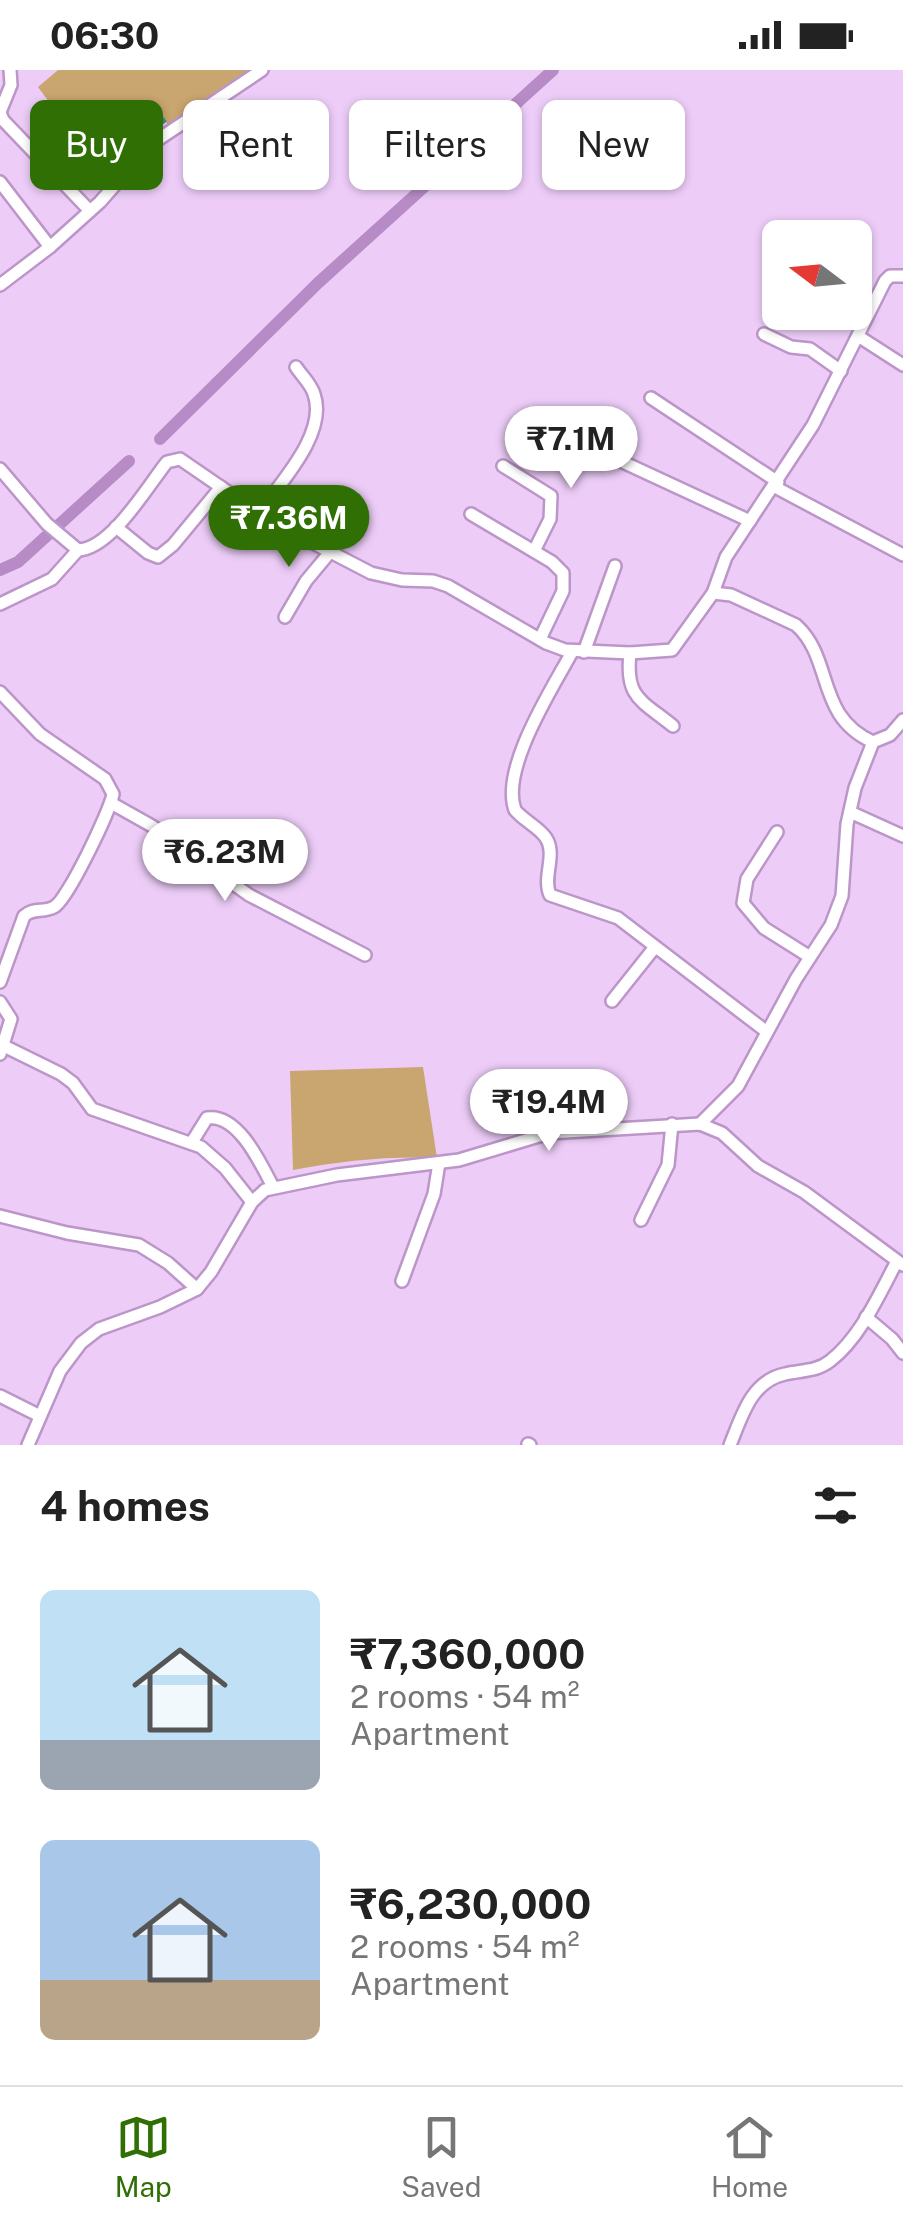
<!DOCTYPE html>
<html lang="en">
<head>
<meta charset="utf-8">
<style>
	body { margin:0; font-family:"Public Sans",sans-serif; background:#f2f2f2; color:#222; height:100vh; display:flex; flex-direction:column; font-size:38px; white-space:nowrap }
	* { box-sizing:border-box; margin:0 }
	p { font-size:32px; color:#767676 }
	.icon { flex:none; width:55px; height:55px; fill:none; stroke:currentColor; stroke-width:2; stroke-linecap:round; stroke-linejoin:round }
	.map { position:relative; height:1375px; overflow:hidden }
	.side { display:flex; flex-direction:column; background:#fff; flex:1 }
	.side>* { flex:none }
	.hud { position:absolute; left:30px; top:30px; width:845px; height:90px; display:flex; gap:20px }
	.needle { width:65px; rotate:286deg }
	.controls { position:absolute; left:762px; top:150px; display:grid; gap:20px }
	.controls a { display:grid; place-items:center; width:110px; height:110px; border-radius:15px; background:#fff; box-shadow:0 2px 8px #0004; font-size:50px }
	.price { position:absolute; translate:-50% -85px; padding:0 22px; border-radius:35px; background:#fff; color:#222; font-size:32px; line-height:65px; filter:drop-shadow(0 2px 5px #0008) }
	.price::after { content:''; position:absolute; left:50%; top:60px; width:30px; height:22px; margin-left:-15px; background:inherit; clip-path:polygon(0 0,100% 0,50% 100%) }
	.price.on { background:#2f6f04; color:#fff }
	ul { padding:0; list-style:none }
	li { display:flex; align-items:center; gap:30px; height:250px; padding:0 40px }
	li span { display:grid; place-items:center; flex:none; width:280px; height:200px; border-radius:15px; color:#555 }
	li>.icon { margin-inline-start:auto }
	span .icon { width:120px; height:120px; fill:#fffc; stroke-width:1 }
	li b { font-size:42px }
	h2 { display:flex; justify-content:space-between; align-items:center; height:120px; padding:0 40px; font-size:42px }
	.pill { padding:0 35px; border-radius:15px; background:#fff; box-shadow:0 2px 8px #0004; font-size:35px; line-height:90px }
	.pill.on { background:#2f6f04; color:#fff }
	.status { display:flex; justify-content:space-between; align-items:center; height:70px; padding:0 50px; background:#fff; direction:ltr }
	.status svg { height:28px; fill:currentColor }
	.dock { display:flex; justify-content:space-around; align-items:center; height:140px; border-top:2px solid #e0e0e0; background:#fff; font-size:28px; color:#767676 }
	.dock a { display:grid; justify-items:center; gap:5px }
	.dock .on { color:#2f6f04 }
	.map>svg:first-child { display:block }
	.green { fill:#c9a56f }
	.lines { fill:none; stroke-linecap:round; stroke-linejoin:round }
	.canal { stroke:#b78cc6; stroke-width:12 }
	.building { fill:#5fb7b8; stroke:#349092; stroke-width:2.5 }
	.minor-casing { stroke:#bc95c9; stroke-width:16 }
	.minor { stroke:#fff; stroke-width:11 }
</style>
</head>
<body>
<div class="status"><b>06:30</b><svg viewBox="0 0 49 12"><path d="M0 12V9h3v3zM5 12V6h3v6zM10 12V3h3v9zM15 12V0h3v12zM26 1h20v11H26zM47 4h2v5h-2z"/></svg></div>
<div class="map">
<svg width="903" height="1375" viewBox="0 0 903 1375">
	<rect width="100%" height="100%" fill="#edcdf8"/>
	<g class="green">
		<path d="M58,0H263L172,60L154,37L124,63L142,84L110,115L38,17Z"/>
		<path d="M423,997L437,1088C388,1086 341,1091 293,1100L290,1001Z"/>
	</g>
	<g class="lines">
		<g class="canal">
			<path d="M160,369L318,213L553,0"/>
			<path d="M0,500L18,492L129,391"/>
		</g>
	</g>
	<path class="building" d="M156,40L165,51L137,75L127,64Z"/>
	<g class="lines">
		<g class="minor-casing">
			<g id="minor">
				<path d="M0,42L11,15L10,0"/>
				<path d="M0,43L3,50L90,141"/>
				<path d="M0,112L50,177"/>
				<path d="M0,215L50,177L100,132L150,75L262,0"/>
				<path d="M764,264L791,277L810,279L841,301"/>
				<path d="M858,266L903,295"/>
				<path d="M651,328L778,412"/>
				<path d="M612,387L750,451"/>
				<path d="M503,396L551,426L550,449L534,481"/>
				<path d="M0,399L47,454L78,480C111,479 147,417 167,392L180,389L269,450L371,503L402,510L433,511L448,516L546,573L565,580L630,583L672,580L713,523L726,487L813,355L885,211L890,206H903"/>
				<path d="M775,417L903,485"/>
				<path d="M259,443C281,412 328,363 314,324C311,314 302,306 296,297"/>
				<path d="M471,444L552,492L563,503V521L540,569"/>
				<path d="M116,457L148,483L158,487L173,475L221,417"/>
				<path d="M713,523L731,525L796,555C834,589 815,646 873,672"/>
				<path d="M0,534L52,509L78,480"/>
				<path d="M285,547L306,511L331,481"/>
				<path d="M572,582C552,619 500,699 515,740C524,751 539,757 546,768C557,785 542,807 550,825L618,848L767,962"/>
				<path d="M584,582L615,496"/>
				<path d="M630,583C625,628 641,630 673,656"/>
				<path d="M0,622L40,664L105,709L113,724C110,741 67,831 54,837C43,843 34,837 24,846L0,912"/>
				<path d="M111,733L152,756L249,825L365,885"/>
				<path d="M850,742L903,766"/>
				<path d="M777,762L747,809L743,833L764,858L810,887"/>
				<path d="M612,931L655,877"/>
				<path d="M0,932L11,949L0,984"/>
				<path d="M4,976L61,1004L73,1013L92,1039L201,1077L225,1098L252,1132"/>
				<path d="M700,1054L738,1016L796,909L831,855L842,826L847,754L855,718L873,672L890,665L903,650"/>
				<path d="M192,1072L207,1048C238,1043 261,1094 273,1117"/>
				<path d="M0,1146L67,1163L139,1175L168,1193L197,1219"/>
				<path d="M641,1150L668,1095L672,1054"/>
				<path d="M402,1211L434,1124L439,1093"/>
				<path d="M866,1247L892,1269L903,1283"/>
				<path d="M0,1326L40,1346"/>
				<path d="M528,1374L530,1375"/>
				<path d="M28,1375L60,1301L81,1273L99,1259L160,1237L197,1219L211,1202L252,1132L265,1120L337,1105L459,1090L549,1063L700,1054L722,1063L758,1096L804,1122L903,1195"/>
				<path d="M730,1375C742,1346 751,1311 785,1304C801,1300 816,1302 830,1291C860,1268 879,1225 896,1193"/>
			</g>
		</g>
		<use href="#minor" class="minor"/>
	</g>
</svg>
<div class="controls">
<a><svg class="needle" viewBox="-14 -14 28 28"><path d="M0-13l5 13h-10z" fill="#e53935"/><path d="M0 13l5-13h-10z" fill="#767676"/></svg></a>
</div>
<b class="price" style="left:571px;top:421px">₹7.1M</b>
<b class="price on" style="left:289px;top:500px">₹7.36M</b>
<b class="price" style="left:225px;top:834px">₹6.23M</b>
<b class="price" style="left:549px;top:1084px">₹19.4M</b>
<div class="hud">
<a class="pill on">Buy</a>
<a class="pill">Rent</a>
<a class="pill">Filters</a>
<a class="pill">New</a>
</div>
</div>
<section class="side">
<h2>4 homes<svg class="icon" aria-label="filters" viewBox="0 0 24 24"><path d="M4 7h16M4 17h16"/><circle cx="9" cy="7" r="2"/><circle cx="15" cy="17" r="2"/></svg></h2>
<ul>
<li><span style="background:linear-gradient(#bfe0f5 75%,#9aa5b1 0)"><svg class="icon" aria-label="home" viewBox="0 0 24 24"><path d="M3 11l9-7 9 7M6 9v11h12V9"/></svg></span><div><b>₹7,360,000</b><p>2 rooms · 54 m²</p><p>Apartment</p></div></li>
<li><span style="background:linear-gradient(#a9c7e8 70%,#b9a48a 0)"><svg class="icon" aria-label="home" viewBox="0 0 24 24"><path d="M3 11l9-7 9 7M6 9v11h12V9"/></svg></span><div><b>₹6,230,000</b><p>2 rooms · 54 m²</p><p>Apartment</p></div></li>
</ul>
</section>
<nav class="dock">
<a class="on"><svg class="icon" aria-label="map" viewBox="0 0 24 24"><path d="M3 6l6-2 6 2 6-2v14l-6 2-6-2-6 2zM9 4v14M15 6v14"/></svg>Map</a>
<a><svg class="icon" aria-label="saved" viewBox="0 0 24 24"><path d="M7 4h10v16l-5-4-5 4z"/></svg>Saved</a>
<a><svg class="icon" aria-label="home" viewBox="0 0 24 24"><path d="M3 11l9-7 9 7M6 9v11h12V9"/></svg>Home</a>
</nav>
</body>
</html>
